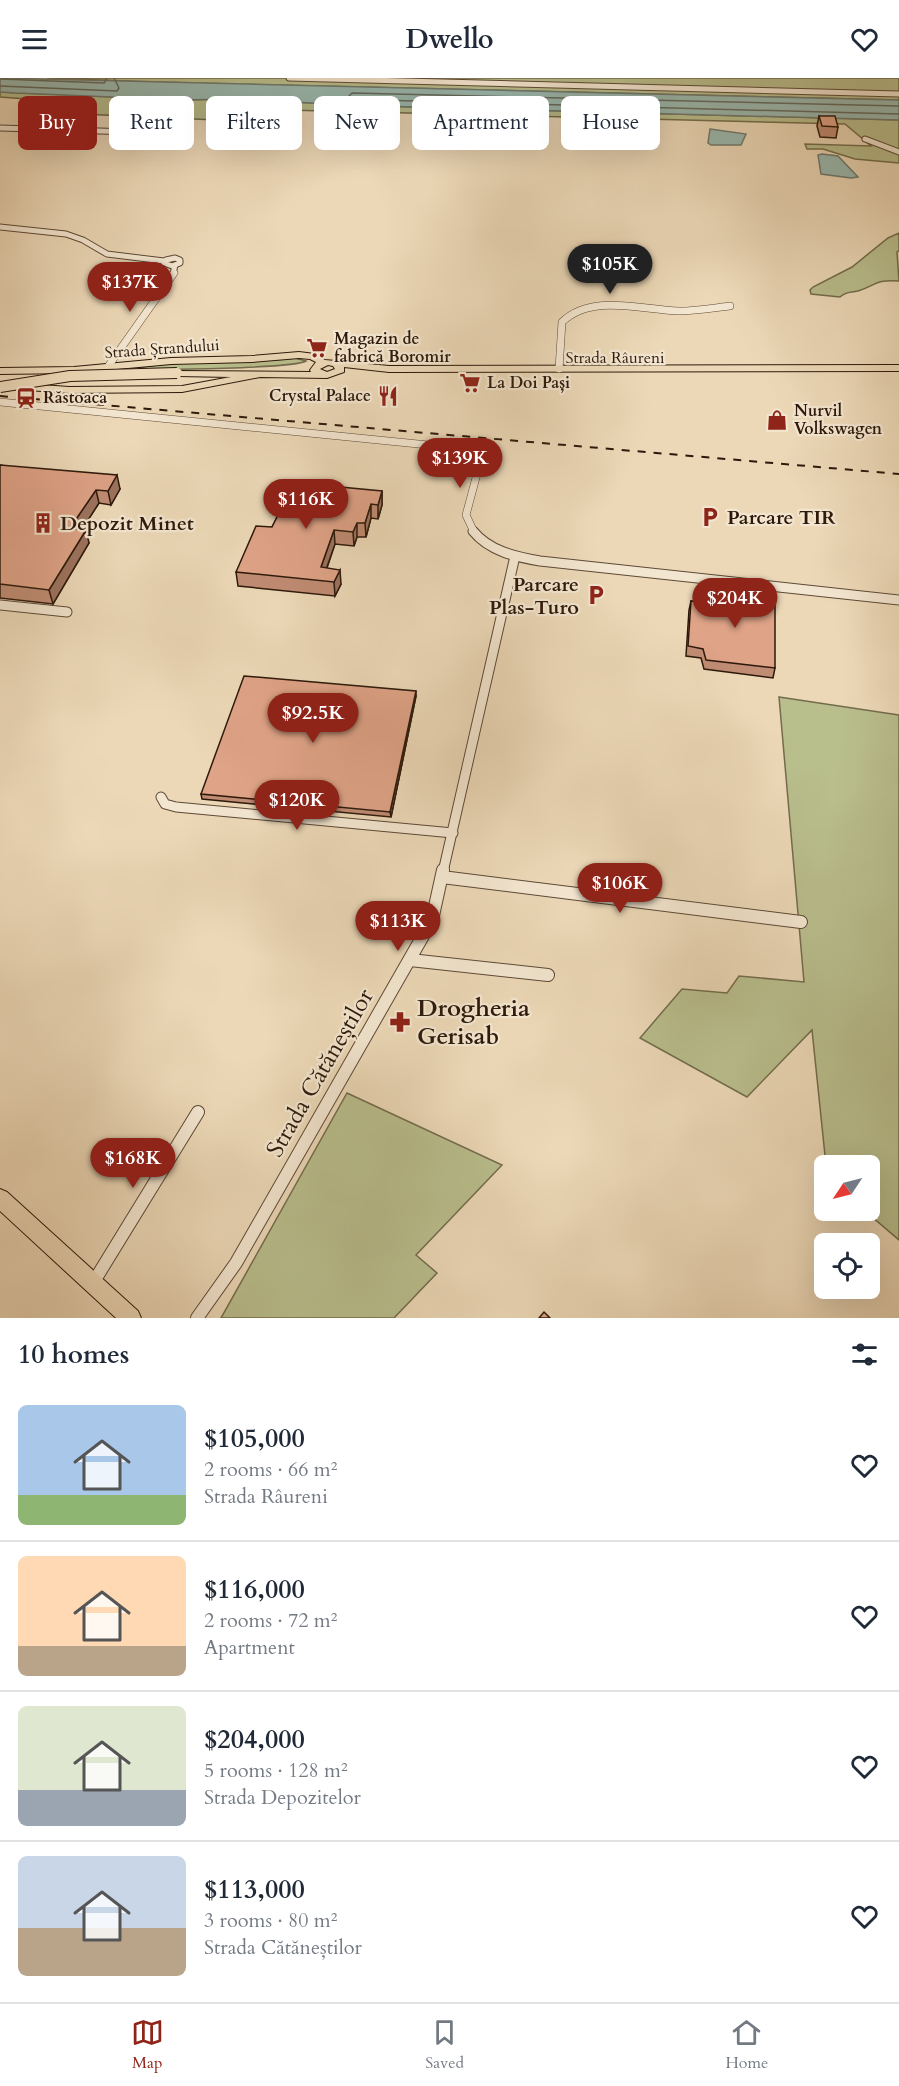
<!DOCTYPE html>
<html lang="en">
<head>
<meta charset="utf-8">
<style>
	body { margin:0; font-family:Cardo,serif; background:#f2f2f3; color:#1f2937; height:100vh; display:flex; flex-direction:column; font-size:22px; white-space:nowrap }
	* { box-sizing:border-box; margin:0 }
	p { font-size:20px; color:#747a83 }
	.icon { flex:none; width:33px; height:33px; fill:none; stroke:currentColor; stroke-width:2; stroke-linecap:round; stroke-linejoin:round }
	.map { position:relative; height:1240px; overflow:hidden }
	.details { display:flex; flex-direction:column; background:#fff; flex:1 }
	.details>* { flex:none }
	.guide { position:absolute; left:18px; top:18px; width:864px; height:54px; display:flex; gap:12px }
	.needle { width:39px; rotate:235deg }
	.fabs { position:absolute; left:814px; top:1077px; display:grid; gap:12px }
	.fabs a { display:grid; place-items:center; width:66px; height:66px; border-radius:9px; background:#fff; box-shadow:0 6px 24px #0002; font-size:30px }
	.price { position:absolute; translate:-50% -51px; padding:0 14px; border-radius:21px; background:#8f2418; color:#fff; font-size:20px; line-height:39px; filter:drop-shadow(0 2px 3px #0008) }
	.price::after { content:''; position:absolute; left:50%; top:36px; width:18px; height:14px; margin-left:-9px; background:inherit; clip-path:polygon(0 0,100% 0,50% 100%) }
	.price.current { background:#222; color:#fff }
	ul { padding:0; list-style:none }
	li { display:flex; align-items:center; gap:18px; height:150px; padding:0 18px }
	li+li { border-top:2px solid #e0e1e3 }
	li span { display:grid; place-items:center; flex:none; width:168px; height:120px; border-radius:9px; color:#555 }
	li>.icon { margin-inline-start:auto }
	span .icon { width:72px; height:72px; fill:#fffc; stroke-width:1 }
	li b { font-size:26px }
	h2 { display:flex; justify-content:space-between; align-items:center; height:72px; padding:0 18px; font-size:26px }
	.pill { padding:0 21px; border-radius:9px; background:#fff; box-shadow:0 6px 24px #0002; font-size:21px; line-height:54px }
	.pill.current { background:#8f2418; color:#fff }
	header { display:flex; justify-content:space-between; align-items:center; height:78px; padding:0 18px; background:#fff; font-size:27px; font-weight:800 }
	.dock { display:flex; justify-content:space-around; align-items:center; height:84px; border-top:2px solid #e0e1e3; background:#fff; font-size:16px; color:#747a83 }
	.dock a { display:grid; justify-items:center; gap:3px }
	.dock .current { color:#8f2418 }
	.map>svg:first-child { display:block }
	.green { fill:#b9be8d; stroke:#736c4c; stroke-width:1.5 }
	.water { fill:#99b9b0; stroke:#6e796e; stroke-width:1.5 }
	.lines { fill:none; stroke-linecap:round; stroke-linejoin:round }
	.shore { stroke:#63695e; stroke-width:1.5 }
	.minor-far3-casing { stroke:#5d4936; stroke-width:7 }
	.minor-far2-casing { stroke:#5d4936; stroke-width:8 }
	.minor-far1-casing { stroke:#5d4936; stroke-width:11 }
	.minor-casing { stroke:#5d4936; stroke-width:14 }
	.primary-casing { stroke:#2d190b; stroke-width:2 }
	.minor-far3 { stroke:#f3e6d0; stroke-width:5 }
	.minor-far2 { stroke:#f3e6d0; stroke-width:7 }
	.minor-far1 { stroke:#f3e6d0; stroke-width:9 }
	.minor { stroke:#f3e6d0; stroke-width:12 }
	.primary { fill:#ecd8b7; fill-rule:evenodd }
	.rail { stroke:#2d190b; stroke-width:2; stroke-dasharray:8 8; stroke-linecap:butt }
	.primary-bridge-casing { stroke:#2d190b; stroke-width:12; stroke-linecap:butt }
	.primary-bridge { stroke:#ecd8b7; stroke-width:10 }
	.wall { fill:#c08c74; stroke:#2d190b; stroke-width:1.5 }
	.shaded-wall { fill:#9c725e; stroke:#2d190b; stroke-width:1.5 }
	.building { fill:#dfa387; stroke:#2d190b; stroke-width:1.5 }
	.labels { text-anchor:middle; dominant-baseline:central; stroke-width:4.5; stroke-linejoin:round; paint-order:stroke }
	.far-poi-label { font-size:16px; font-weight:bold; fill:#2d190b; stroke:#f3e6d0; text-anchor:start }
	.far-street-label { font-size:16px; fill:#2d190b; stroke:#f3e6d0 }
	.poi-label { font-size:20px; font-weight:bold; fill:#2d190b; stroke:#f3e6d0; text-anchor:start }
	.near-poi-label { font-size:24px; font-weight:bold; fill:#2d190b; stroke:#f3e6d0; text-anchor:start }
	.near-street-label { font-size:24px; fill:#2d190b; stroke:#f3e6d0 }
</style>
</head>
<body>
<header><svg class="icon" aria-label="menu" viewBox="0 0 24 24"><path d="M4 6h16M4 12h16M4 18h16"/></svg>Dwello<svg class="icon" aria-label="heart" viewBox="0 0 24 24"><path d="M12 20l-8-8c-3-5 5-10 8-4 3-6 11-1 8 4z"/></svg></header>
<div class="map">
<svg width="899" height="1240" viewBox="0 0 899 1240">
	<rect width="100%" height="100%" fill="#ecd8b7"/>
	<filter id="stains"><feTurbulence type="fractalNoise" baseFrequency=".00333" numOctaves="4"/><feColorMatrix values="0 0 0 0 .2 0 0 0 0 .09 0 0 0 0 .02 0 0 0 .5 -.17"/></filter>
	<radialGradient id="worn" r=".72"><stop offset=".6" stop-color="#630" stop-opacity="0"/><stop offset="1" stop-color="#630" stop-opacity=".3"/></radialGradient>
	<g class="green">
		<path d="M47,0H899V22L153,4Z"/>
		<path d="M0,14L183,22L230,21L377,28L899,42V85L855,81L823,71H807L805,66L871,68L845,46L248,31L239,43L58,35L66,24L0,19Z"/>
		<path d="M899,155V173L897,174L899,203C873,202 879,206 858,213C850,215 847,213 840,219L811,216L810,212L813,209L852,189L888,160Z"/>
		<path d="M295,280L306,283C295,290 156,293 138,290C189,280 243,287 295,280Z"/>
		<path d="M779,619L899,637V1162L865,1133L870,1132V1088L826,1087L812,952L747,1019L640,960L682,911L727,915L739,898L804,904Z"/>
		<path d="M347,1015L502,1087L416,1177L437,1195L394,1240H221Z"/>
	</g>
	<g class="water">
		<path d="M0,0L899,22V42L377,28L230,21L183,22L15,15L0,14Z"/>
		<path d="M710,51L746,56L741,67H711L708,65Z"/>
		<path d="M822,76L838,78L858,99L851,100L821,96L818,77Z"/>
	</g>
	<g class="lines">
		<g class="shore">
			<path d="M0,1L104,5L107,0"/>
			<path d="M0,8L117,13L119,10L114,0"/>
			<path d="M899,28L352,15L349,18L352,21L377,22L899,36"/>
		</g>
		<g class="minor-far3-casing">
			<g id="minor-far3">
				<path d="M289,0L899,16"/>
				<path d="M0,50L165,55L173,56L177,62L174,66"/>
				<path d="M865,61L899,74"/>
				<path d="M0,149L66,156L83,162L107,176L164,183"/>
				<path d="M175,180L180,182V185L172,188L164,185L166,182Z"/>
				<path d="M173,196L175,187"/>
			</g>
		</g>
		<g class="minor-far2-casing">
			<g id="minor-far2">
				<path d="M107,290L174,195"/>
				<path d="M559,291L562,244C592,215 642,232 679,233C696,233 713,230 730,228"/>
				<path d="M0,324L468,371L481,381L466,437L474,454"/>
			</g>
		</g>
		<g class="minor-far1-casing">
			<g id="minor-far1">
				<path d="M473,453C489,473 516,479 540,483L899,522"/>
				<path d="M0,527L67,534"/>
				<path d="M161,719L165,726L176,729L453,755"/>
				<path d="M443,794L515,478"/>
			</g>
		</g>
		<g class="minor-casing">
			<g id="minor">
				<path d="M442,799L801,844"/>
				<path d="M410,882L548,897"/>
				<path d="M93,1205L198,1034"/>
				<path d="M197,1240L236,1185L432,842L443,792"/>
			</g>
		</g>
		<g class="primary-casing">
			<g id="primary">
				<path d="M299,274L315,276L325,282L389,288L899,287V293L389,294L344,289V294L327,300L260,299L182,314L69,315L14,311L9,308L14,305L69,309L182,308L231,299L177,298L172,295L173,293L311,294L310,292L316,284L310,281L299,280L252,284L171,286L74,295L0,296V290L74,289L171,280L252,278ZM328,287L333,288L335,291L327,294L320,291Z"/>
				<path d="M0,1111L7,1114L138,1233L141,1240H116L0,1133Z"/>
			</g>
		</g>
		<use href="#minor-far3" class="minor-far3"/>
		<use href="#minor-far2" class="minor-far2"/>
		<use href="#minor-far1" class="minor-far1"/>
		<use href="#minor" class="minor"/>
		<use href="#primary" class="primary"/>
		<path class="rail" d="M0,318L899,396"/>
		<g class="primary-bridge-casing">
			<path id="primary-bridge" d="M0,309L70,298L177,295"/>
		</g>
		<use href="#primary-bridge" class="primary-bridge"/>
	</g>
	<g class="wall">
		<path d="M819,38L838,49L836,60L820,59L817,48Z"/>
		<path d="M0,387L120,411L111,427L99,425L82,451L89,465L53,526L0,520Z"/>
		<path d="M382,413V427L378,441L371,440L366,459H357L354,468L335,466L327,490L341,506L335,518L238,508L236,494L272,449L281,432L271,431L270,417Z"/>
		<path d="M708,513L775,590L773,600L704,591L701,580L686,578L689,532L691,523L707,525Z"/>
		<path d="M416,618L391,739L202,721L201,716Z"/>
	</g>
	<g class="shaded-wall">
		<path d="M117,397L120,411L111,427L108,413Z"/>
		<path d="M96,412L99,425L74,464L70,450Z"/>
		<path d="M382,413V427L378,441V427Z"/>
		<path d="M371,426V440L366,459L365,445Z"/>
		<path d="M357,445V459L354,468L353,454Z"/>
		<path d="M86,452L89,465L53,526L49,512Z"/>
		<path d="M334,452L335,466L322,503L321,489Z"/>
		<path d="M340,492L341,506L335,518L334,504Z"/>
		<path d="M416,613V618L391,739L390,734Z"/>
	</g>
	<g class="building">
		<path d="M819,38H835L838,49L822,48Z"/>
		<path d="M0,387L117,397L108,413L96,412L70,450L86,452L49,512L0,506Z"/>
		<path d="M277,403L382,413L378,427L371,426L365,445H357L353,454L334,452L321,489L340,492L334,504L236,494L256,448L272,449L287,419L270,417Z"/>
		<path d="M708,513L775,519V590L706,582L703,571L688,568L691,523L708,525Z"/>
		<path d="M244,598L416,613L390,734L201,716Z"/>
		<path d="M544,1234L550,1240H539Z"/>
	</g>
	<defs>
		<g id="supermarket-bare" transform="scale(1.62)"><path d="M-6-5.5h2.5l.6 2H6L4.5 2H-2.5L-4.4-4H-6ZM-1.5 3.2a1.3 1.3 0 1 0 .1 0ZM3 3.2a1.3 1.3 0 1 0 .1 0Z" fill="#8f2418" stroke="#f3e6d0" stroke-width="2.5" paint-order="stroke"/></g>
		<g id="restaurant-bare" transform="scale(1.62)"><path d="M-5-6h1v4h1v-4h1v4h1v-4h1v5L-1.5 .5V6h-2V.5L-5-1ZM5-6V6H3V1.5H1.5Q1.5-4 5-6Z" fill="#8f2418" stroke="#f3e6d0" stroke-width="2.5" paint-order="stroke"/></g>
		<g id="station-bare" transform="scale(1.62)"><path d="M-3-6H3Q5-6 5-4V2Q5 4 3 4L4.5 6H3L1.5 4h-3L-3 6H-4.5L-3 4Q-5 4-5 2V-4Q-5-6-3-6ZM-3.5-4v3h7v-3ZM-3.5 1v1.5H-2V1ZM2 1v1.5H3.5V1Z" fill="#8f2418" stroke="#f3e6d0" stroke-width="2.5" paint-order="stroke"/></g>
		<g id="shop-bare" transform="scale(1.62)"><path d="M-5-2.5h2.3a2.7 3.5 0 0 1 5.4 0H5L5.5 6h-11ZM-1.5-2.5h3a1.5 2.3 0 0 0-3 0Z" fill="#8f2418" stroke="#f3e6d0" stroke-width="2.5" paint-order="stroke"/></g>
		<g id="parking-bare" transform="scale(1.62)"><path d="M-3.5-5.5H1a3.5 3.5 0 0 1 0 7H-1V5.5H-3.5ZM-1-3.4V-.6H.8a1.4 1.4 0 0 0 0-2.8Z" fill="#8f2418" stroke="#f3e6d0" stroke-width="2.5" paint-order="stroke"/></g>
		<g id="building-bare" transform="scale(1.62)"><path d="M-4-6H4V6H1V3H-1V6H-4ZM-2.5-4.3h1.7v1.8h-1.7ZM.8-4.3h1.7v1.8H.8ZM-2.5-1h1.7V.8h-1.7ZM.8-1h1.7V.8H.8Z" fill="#8f2418" stroke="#f3e6d0" stroke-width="2.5" paint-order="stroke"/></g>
		<g id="pharmacy-bare" transform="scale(1.62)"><path d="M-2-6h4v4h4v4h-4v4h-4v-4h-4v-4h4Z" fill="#8f2418" stroke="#f3e6d0" stroke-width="2.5" paint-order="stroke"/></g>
	</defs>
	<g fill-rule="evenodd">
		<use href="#supermarket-bare" x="317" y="270"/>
		<use href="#supermarket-bare" x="470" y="305"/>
		<use href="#restaurant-bare" x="388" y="318"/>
		<use href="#station-bare" x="26" y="320"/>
		<use href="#shop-bare" x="777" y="342"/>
		<use href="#parking-bare" x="710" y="439"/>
		<use href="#building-bare" x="43" y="445"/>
		<use href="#parking-bare" x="596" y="517"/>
		<use href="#pharmacy-bare" x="400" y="944"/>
	</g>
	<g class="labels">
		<g class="far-poi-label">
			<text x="334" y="261">Magazin de<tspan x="334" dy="18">fabrică Boromir</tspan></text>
			<text x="487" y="305">La Doi Pași</text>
			<text x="371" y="318" text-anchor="end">Crystal Palace</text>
			<text x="43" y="320">Răstoaca</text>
			<text x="794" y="333">Nurvil<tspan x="794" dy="18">Volkswagen</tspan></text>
		</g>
		<g class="far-street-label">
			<text transform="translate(162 271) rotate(-4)">Strada Ștrandului</text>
			<text x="615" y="280">Strada Râureni</text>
		</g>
		<g class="poi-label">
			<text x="727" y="439">Parcare TIR</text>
			<text x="60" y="445">Depozit Minet</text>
			<text x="579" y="506" text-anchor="end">Parcare<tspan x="579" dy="23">Plas-Turo</tspan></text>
		</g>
		<g class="near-poi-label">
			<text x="417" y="930">Drogheria<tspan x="417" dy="28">Gerisab</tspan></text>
		</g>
		<g class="near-street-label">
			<text transform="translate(320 995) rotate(-60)">Strada Cătăneștilor</text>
		</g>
	</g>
	<rect width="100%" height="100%" filter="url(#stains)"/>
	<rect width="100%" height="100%" fill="url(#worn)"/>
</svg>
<div class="fabs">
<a><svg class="needle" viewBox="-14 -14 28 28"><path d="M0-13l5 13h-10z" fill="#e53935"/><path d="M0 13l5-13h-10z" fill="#747a83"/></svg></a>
<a><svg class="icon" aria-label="locate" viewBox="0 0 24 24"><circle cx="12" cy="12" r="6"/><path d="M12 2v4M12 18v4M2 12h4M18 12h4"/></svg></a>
</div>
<b class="price current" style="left:610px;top:217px">$105K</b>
<b class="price" style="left:130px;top:235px">$137K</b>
<b class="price" style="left:460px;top:411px">$139K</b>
<b class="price" style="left:306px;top:452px">$116K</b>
<b class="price" style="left:735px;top:551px">$204K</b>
<b class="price" style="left:313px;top:666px">$92.5K</b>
<b class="price" style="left:297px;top:753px">$120K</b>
<b class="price" style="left:620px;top:836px">$106K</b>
<b class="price" style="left:398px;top:874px">$113K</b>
<b class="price" style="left:133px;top:1111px">$168K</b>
<div class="guide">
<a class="pill current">Buy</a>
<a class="pill">Rent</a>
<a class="pill">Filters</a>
<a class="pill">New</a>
<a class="pill">Apartment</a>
<a class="pill">House</a>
</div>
</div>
<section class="details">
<h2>10 homes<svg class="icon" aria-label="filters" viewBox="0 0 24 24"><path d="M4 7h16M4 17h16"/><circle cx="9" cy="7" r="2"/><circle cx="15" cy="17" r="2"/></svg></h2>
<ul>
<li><span style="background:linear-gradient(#a9c7e8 75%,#8fb573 0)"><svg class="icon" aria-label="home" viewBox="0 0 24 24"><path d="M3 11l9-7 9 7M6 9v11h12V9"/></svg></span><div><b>$105,000</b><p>2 rooms · 66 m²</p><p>Strada Râureni</p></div><svg class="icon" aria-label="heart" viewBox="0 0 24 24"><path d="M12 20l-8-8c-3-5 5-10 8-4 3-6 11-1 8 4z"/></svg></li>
<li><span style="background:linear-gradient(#ffd9b3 75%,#b9a48a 0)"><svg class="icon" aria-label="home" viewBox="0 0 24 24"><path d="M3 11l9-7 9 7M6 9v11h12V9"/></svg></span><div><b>$116,000</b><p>2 rooms · 72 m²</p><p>Apartment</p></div><svg class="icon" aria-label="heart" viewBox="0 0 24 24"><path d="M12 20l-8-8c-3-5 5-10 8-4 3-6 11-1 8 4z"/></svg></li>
<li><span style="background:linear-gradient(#dfe7d0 70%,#9aa5b1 0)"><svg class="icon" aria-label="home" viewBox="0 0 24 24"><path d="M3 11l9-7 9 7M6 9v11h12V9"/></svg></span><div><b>$204,000</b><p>5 rooms · 128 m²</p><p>Strada Depozitelor</p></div><svg class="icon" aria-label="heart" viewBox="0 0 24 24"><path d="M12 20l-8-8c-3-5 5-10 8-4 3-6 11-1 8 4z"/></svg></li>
<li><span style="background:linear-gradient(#c9d6e8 60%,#b9a48a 0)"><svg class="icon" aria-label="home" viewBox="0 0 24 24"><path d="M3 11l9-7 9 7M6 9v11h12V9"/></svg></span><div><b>$113,000</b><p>3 rooms · 80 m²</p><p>Strada Cătăneștilor</p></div><svg class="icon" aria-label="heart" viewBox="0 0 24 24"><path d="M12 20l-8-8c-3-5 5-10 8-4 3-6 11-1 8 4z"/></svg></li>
</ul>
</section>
<nav class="dock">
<a class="current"><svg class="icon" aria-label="map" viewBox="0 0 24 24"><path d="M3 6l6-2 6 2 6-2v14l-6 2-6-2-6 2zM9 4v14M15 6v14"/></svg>Map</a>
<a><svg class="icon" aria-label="saved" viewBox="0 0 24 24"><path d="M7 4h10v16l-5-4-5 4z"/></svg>Saved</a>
<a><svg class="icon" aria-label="home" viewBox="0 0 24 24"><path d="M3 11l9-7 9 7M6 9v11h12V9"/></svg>Home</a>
</nav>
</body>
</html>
